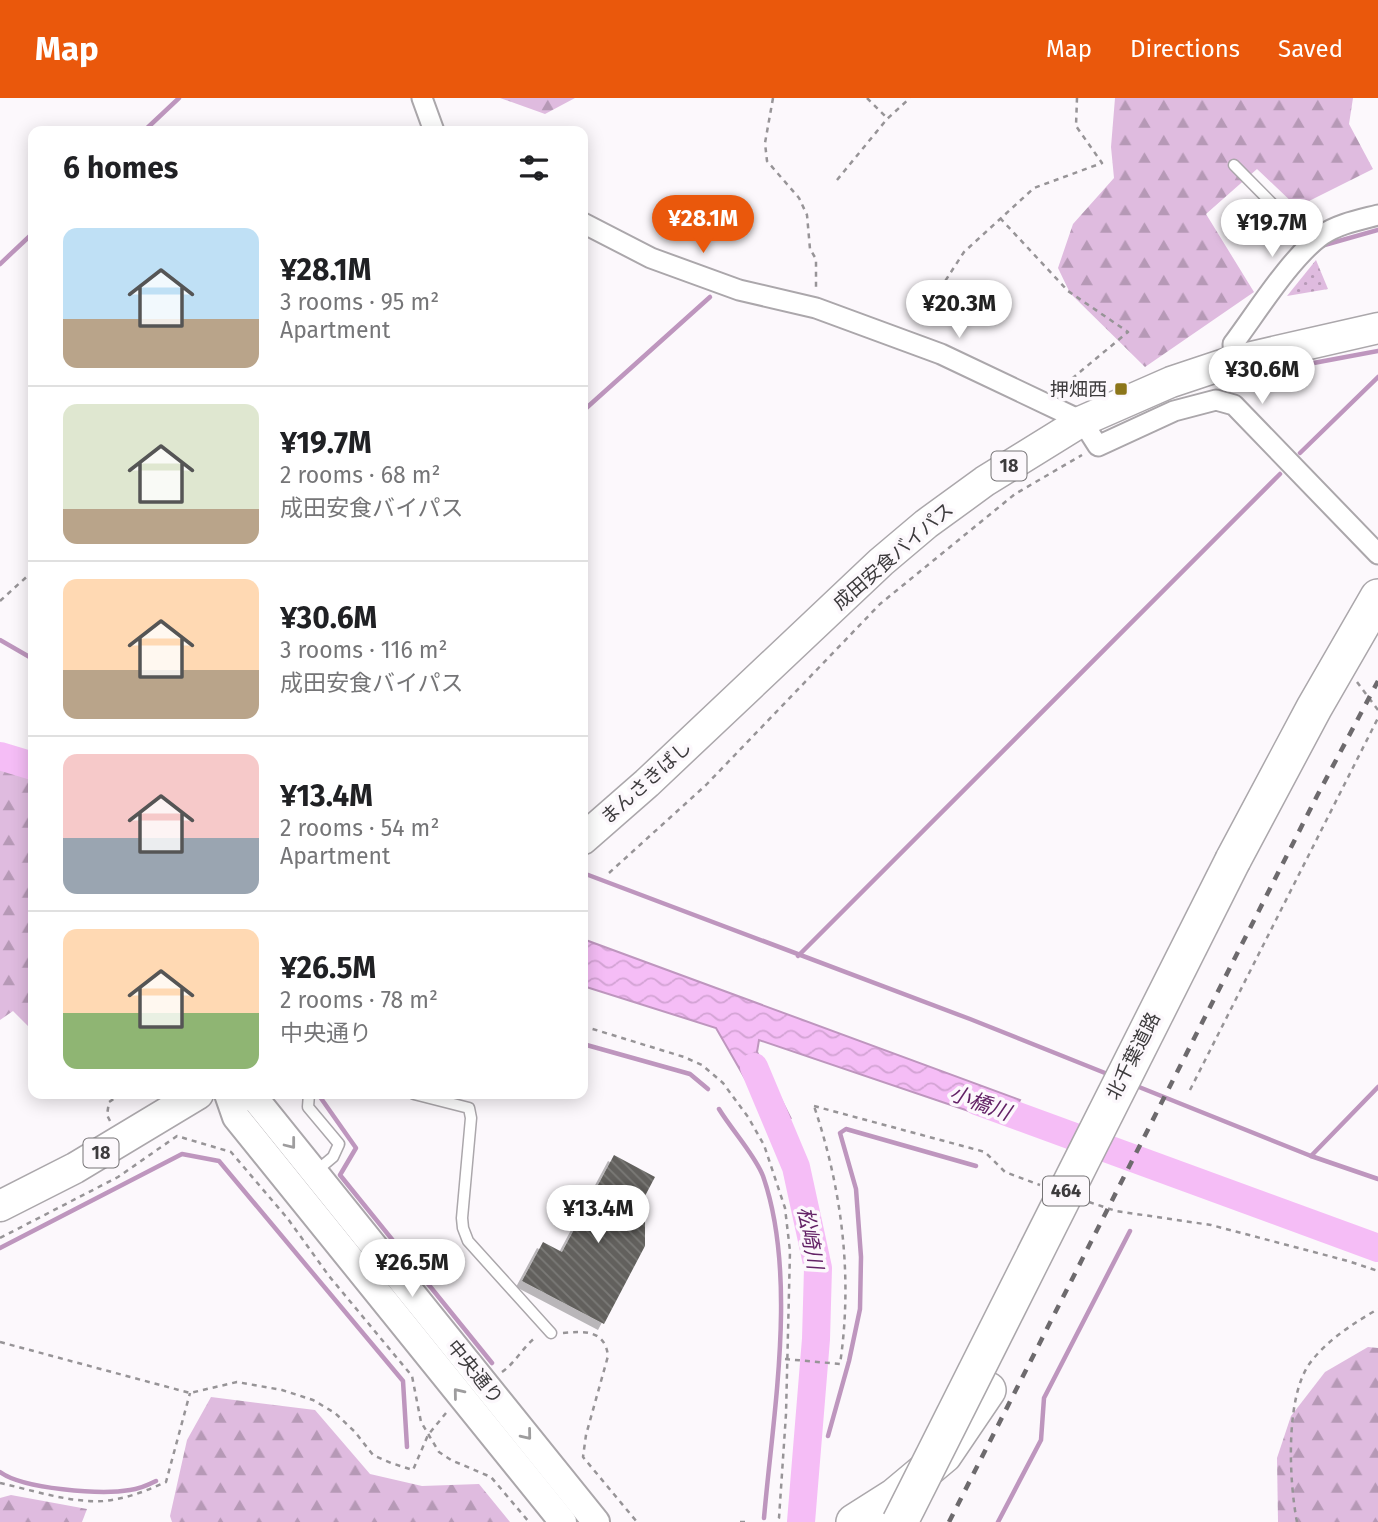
<!DOCTYPE html>
<html lang="en">
<head>
<meta charset="utf-8">
<style>
	body { margin:0; font-family:"Fira Sans","Noto Sans JP",sans-serif; background:#f2f2f2; color:#202124; height:100vh; display:flex; flex-direction:column; font-size:26px; white-space:nowrap }
	* { box-sizing:border-box; margin:0 }
	p { font-size:23px; color:#757577 }
	.icon { flex:none; width:38px; height:38px; fill:none; stroke:currentColor; stroke-width:2; stroke-linecap:round; stroke-linejoin:round }
	.map { position:relative; flex:1; overflow:hidden }
	.panel { position:absolute; left:28px; top:28px; width:560px; height:973px; display:flex; flex-direction:column; background:#fff; border-radius:14px; box-shadow:0 4px 18px #0003 }
	.panel>* { flex:none }
	.price { position:absolute; translate:-50% -60px; padding:0 16px; border-radius:24px; background:#fff; color:#222; font-size:23px; line-height:46px; filter:drop-shadow(0 2px 4px #0008) }
	.price::after { content:''; position:absolute; left:50%; top:42px; width:21px; height:16px; margin-left:-10px; background:inherit; clip-path:polygon(0 0,100% 0,50% 100%) }
	.price.active { background:#ea580c; color:#fff }
	ul { padding:0; list-style:none }
	li { display:flex; align-items:center; gap:21px; height:175px; padding:0 35px }
	li+li { border-top:2px solid #e0e0e0 }
	li span { display:grid; place-items:center; flex:none; width:196px; height:140px; border-radius:14px; color:#555 }
	li>.icon { margin-inline-start:auto }
	span .icon { width:84px; height:84px; fill:#fffc; stroke-width:1 }
	li b { font-size:30px }
	h2 { display:flex; justify-content:space-between; align-items:center; height:84px; padding:0 35px; font-size:30px }
	header { display:flex; align-items:center; gap:42px; box-sizing:border-box; height:98px; padding:0 35px; background:#ea580c; color:#fff }
	header strong { font-size:33px }
	nav { display:flex; gap:38px; margin-inline-start:auto; font-size:24px }
	.map>svg:first-child { display:block }
	.grass { fill:url(#grass-dots) }
	.forest { fill:url(#forest-firs) }
	.water { fill:url(#water-waves); stroke:#be96be; stroke-width:2 }
	.lines { fill:none; stroke-linecap:round; stroke-linejoin:round }
	.stream { stroke:#be96be; stroke-width:4.5 }
	.river { stroke:#f5bdf6; stroke-width:28 }
	.building { fill:url(#building-back-hatch); filter:url(#shadow) }
	.lane-casing { stroke:#aba7ab; stroke-width:13 }
	.street-casing { stroke:#aba7ab; stroke-width:23 }
	.secondary-casing { stroke:#aba7ab; stroke-width:30 }
	.primary-casing { stroke:#aba7ab; stroke-width:33 }
	.highway-casing { stroke:#aba7ab; stroke-width:38 }
	.path { stroke:#979497; stroke-width:2.5; stroke-dasharray:5 5; stroke-linecap:butt }
	.lane { stroke:#fff; stroke-width:10 }
	.street { stroke:#fff; stroke-width:19 }
	.secondary { stroke:#fff; stroke-width:26 }
	.primary { stroke:#fff; stroke-width:30 }
	.highway { stroke:#fff; stroke-width:35 }
	.rail { stroke:#6d6a6d; stroke-width:4.5; stroke-dasharray:9 9; stroke-linecap:butt }
	.highway-bridge-casing { stroke:#aba7ab; stroke-width:38; stroke-linecap:butt }
	.highway-bridge { stroke:#fff; stroke-width:35 }
	.oneway { stroke:#9e9d9e }
	.poi-dot { fill:#8c761a; stroke:#fcf8fc; stroke-width:2.5 }
	.labels { text-anchor:middle; dominant-baseline:central; stroke-width:7; stroke-linejoin:round; paint-order:stroke }
	.shield { fill:#fcf8fc; stroke:#767476; stroke-width:2 }
	.shield-label { font-size:18px; font-weight:bold; fill:#3d3b3d }
	.poi-label { font-size:19px; fill:#3d3b3d; stroke:#fcf8fc; text-anchor:end }
	.street-label { font-size:19px; fill:#3d3b3d; stroke:#fcf8fc }
	.water-label { font-size:21px; font-style:italic; fill:#632266; stroke:#fcf8fc }
</style>
</head>
<body>
<header>
<strong>Map</strong>
<nav><a>Map</a><a>Directions</a><a>Saved</a></nav>
</header>
<div class="map">
<svg width="1378" height="1424" viewBox="0 0 1378 1424">
	<defs>
		<pattern id="grass-dots" width="8" height="8" patternUnits="userSpaceOnUse" patternTransform="scale(1.75)"><rect width="8" height="8" fill="#dfbbdf"/><path d="M2 2h.1M6 6h.1" fill="none" stroke="#b699b6" stroke-width="1.8" stroke-linecap="round"/></pattern>
		<pattern id="forest-firs" width="22" height="20" patternUnits="userSpaceOnUse" patternTransform="scale(1.75)"><rect width="22" height="20" fill="#dfbbdf"/><path d="M5 1l3.5 6h-7zM16 11l3.5 6h-7z" fill="#b699b6"/></pattern>
		<pattern id="water-waves" width="16" height="10" patternUnits="userSpaceOnUse" patternTransform="scale(1.75)"><rect width="16" height="10" fill="#f5bdf6"/><path d="M0 5q4-4 8 0t8 0" fill="none" stroke="#d3a3d4"/></pattern>
		<pattern id="building-back-hatch" width="6" height="6" patternUnits="userSpaceOnUse" patternTransform="scale(1.75)"><rect width="6" height="6" fill="#62615d"/><path d="M-1 5l2 2M0 0l6 6M5-1l2 2" fill="none" stroke="#7b7a77"/></pattern>
		<filter id="shadow"><feDropShadow dx="-6" dy="6" stdDeviation="0" flood-color="#0004"/></filter>
	</defs>
	<rect width="100%" height="100%" fill="#fcf8fc"/>
	<path class="grass" d="M1316,162L1328,191L1287,198Z"/>
	<g class="forest">
		<path d="M500,0H575L545,16Z"/>
		<path d="M1115,0H1353L1349,26L1373,71L1297,109L1257,71L1206,116L1254,194L1145,269L1070,195L1058,170L1073,126L1114,80L1111,49Z"/>
		<path d="M0,660L33,674V933L13,913L0,922Z"/>
		<path d="M1368,1249L1378,1250V1424H1278L1277,1360L1291,1318L1325,1274Z"/>
		<path d="M211,1299L315,1312L370,1376L422,1388L479,1386L510,1424H172L170,1418L187,1342Z"/>
		<path d="M11,1397L87,1411L82,1424H0V1400Z"/>
	</g>
	<path class="water" d="M583,841L1020,1002L1007,1026L759,942L757,954L791,1021L750,989L716,930L583,888Z"/>
	<g class="lines">
		<g class="stream">
			<path d="M144,33L179,0"/>
			<path d="M1321,148L1378,132"/>
			<path d="M0,166L33,135"/>
			<path d="M1232,283L1244,278L1378,253"/>
			<path d="M583,313L710,199"/>
			<path d="M1300,355L1378,279"/>
			<path d="M0,542L33,561"/>
			<path d="M583,775L970,921L1110,977"/>
			<path d="M798,858L1280,376"/>
			<path d="M583,946L690,976L708,991"/>
			<path d="M1134,987L1311,1058L1378,1081"/>
			<path d="M318,996L356,1050L340,1077L492,1265"/>
			<path d="M719,1011C731,1031 755,1057 763,1078C798,1179 773,1315 764,1420"/>
			<path d="M1311,1058L1378,989"/>
			<path d="M0,1150L182,1056L219,1063L403,1283L407,1349"/>
			<path d="M828,1338L849,1263L860,1211L861,1159L856,1091L840,1035L846,1031L976,1068"/>
			<path d="M0,1374C23,1391 101,1397 130,1392C140,1391 148,1387 156,1383"/>
			<path d="M998,1424L1041,1342L1044,1300L1130,1133"/>
		</g>
		<g class="river">
			<path d="M0,658L33,668"/>
			<path d="M754,969L796,1069L818,1170L816,1241L801,1424"/>
			<path d="M977,1003L1378,1150"/>
		</g>
	</g>
	<path class="building" d="M614,1057L655,1079L645,1098V1148L604,1226L522,1183L543,1144L562,1154Z"/>
	<g class="lines">
		<g class="lane-casing">
			<g id="lane">
				<path d="M1234,67L1312,146"/>
				<path d="M309,996L308,1009L339,1046L333,1059L315,1074"/>
				<path d="M414,996L469,1010L471,1020L462,1120L463,1130L468,1143L551,1235"/>
			</g>
		</g>
		<g class="street-casing">
			<g id="street">
				<path d="M422,0L434,33"/>
				<path d="M583,125L651,160L739,192L816,210L941,256L1082,323L1098,348L1174,313L1216,302L1234,307L1378,456"/>
				<path d="M1234,263L1233,246C1257,214 1291,159 1322,137C1338,126 1359,122 1378,117"/>
			</g>
		</g>
		<g class="secondary-casing">
			<g id="secondary">
				<path d="M228,996L236,1019L563,1424"/>
				<path d="M246,996L257,1003L596,1424"/>
			</g>
		</g>
		<g class="primary-casing">
			<g id="primary">
				<path d="M583,741L647,685L881,464L926,426L985,383L1082,323L1171,284L1234,263L1378,230"/>
				<path d="M0,1108L75,1070L198,996"/>
			</g>
		</g>
		<g class="highway-casing">
			<g id="highway">
				<path d="M1233,762L1314,610L1378,499"/>
				<path d="M854,1424L895,1398L944,1357L988,1292"/>
			</g>
		</g>
		<g class="path">
			<path d="M773,0L765,45L767,63L799,100L807,117L810,151L816,161V193"/>
			<path d="M867,0L887,20"/>
			<path d="M837,82L887,21L910,0"/>
			<path d="M1000,120L1068,193L1128,234L1063,288"/>
			<path d="M940,191L964,154L1034,90L1102,65L1076,28L1077,0"/>
			<path d="M0,503L33,473"/>
			<path d="M1357,584L1378,612"/>
			<path d="M609,775L706,687L880,506L1015,396L1082,357"/>
			<path d="M583,928L684,959L702,967L723,985L748,1019L764,1047L785,1110L790,1153L786,1316L779,1420L777,1424"/>
			<path d="M1190,992L1378,620"/>
			<path d="M814,1008L985,1054L1005,1074L1040,1087"/>
			<path d="M110,1023L107,1017L109,1004L121,996"/>
			<path d="M1089,1104L1116,1113L1211,1127L1348,1163L1378,1173"/>
			<path d="M0,1140L118,1079L177,1038L231,1054L288,1121L329,1178L412,1278L421,1324L439,1354L451,1362L491,1379L529,1424"/>
			<path d="M563,1235C585,1233 605,1232 608,1258L586,1337L583,1359L637,1424"/>
			<path d="M0,1244L190,1295L237,1284L282,1292L313,1302L335,1315L355,1334L373,1357L391,1365L413,1372L428,1337L446,1315"/>
			<path d="M785,1261L840,1266C853,1179 842,1091 814,1008"/>
			<path d="M502,1274C516,1264 523,1249 536,1239"/>
			<path d="M0,1385C32,1392 70,1405 103,1403C126,1401 146,1393 166,1384L190,1295"/>
			<path d="M740,1424H748"/>
			<path d="M1297,1424C1289,1383 1285,1299 1310,1265C1327,1242 1354,1225 1378,1211"/>
		</g>
		<use href="#lane" class="lane"/>
		<use href="#street" class="street"/>
		<use href="#secondary" class="secondary"/>
		<use href="#primary" class="primary"/>
		<use href="#highway" class="highway"/>
		<path class="rail" d="M949,1424L1317,698L1378,583"/>
		<g class="highway-bridge-casing">
			<path id="highway-bridge" d="M900,1424L1233,762"/>
		</g>
		<use href="#highway-bridge" class="highway-bridge"/>
	</g>
	<defs><path id="oneway-chevron" d="M-2-3.5L2.5 0L-2 3.5" fill="none" stroke-width="1.6" stroke-linecap="round" stroke-linejoin="round" transform="scale(1.75)"/></defs>
	<g class="oneway">
		<use href="#oneway-chevron" transform="translate(291 1046) rotate(52)"/>
		<use href="#oneway-chevron" transform="translate(458 1295) rotate(-129)"/>
		<use href="#oneway-chevron" transform="translate(527 1337) rotate(51)"/>
	</g>
	<rect class="poi-dot" x="1114" y="284" width="14" height="14" rx="3.5"/>
	<g class="labels">
		<g class="shield">
			<rect x="991.5" y="353.5" width="35" height="29" rx="5"/>
			<rect x="83.5" y="1040.5" width="35" height="29" rx="5"/>
			<rect x="1043" y="1078.5" width="46" height="29" rx="5"/>
		</g>
		<g class="shield-label">
			<text x="1009" y="368">18</text>
			<text x="101" y="1055">18</text>
			<text x="1066" y="1093">464</text>
		</g>
		<g class="poi-label">
			<text x="1107" y="291">押畑西</text>
		</g>
		<g class="street-label">
			<text transform="translate(893 458) rotate(-41)">成田安食バイパス</text>
			<text transform="translate(646 684) rotate(-42)">まんさきばし</text>
			<text transform="translate(1133 958) rotate(-63)">北千葉道路</text>
			<text transform="translate(475 1274) rotate(51)">中央通り</text>
		</g>
		<g class="water-label">
			<text transform="translate(980 1005) rotate(20)">小橋川</text>
			<text transform="translate(810 1140) rotate(80)">松崎川</text>
		</g>
	</g>
</svg>
<b class="price active" style="left:703px;top:157px">¥28.1M</b>
<b class="price" style="left:1272px;top:161px">¥19.7M</b>
<b class="price" style="left:959px;top:242px">¥20.3M</b>
<b class="price" style="left:1262px;top:308px">¥30.6M</b>
<b class="price" style="left:598px;top:1147px">¥13.4M</b>
<b class="price" style="left:412px;top:1201px">¥26.5M</b>
<section class="panel">
<h2>6 homes<svg class="icon" aria-label="filters" viewBox="0 0 24 24"><path d="M4 7h16M4 17h16"/><circle cx="9" cy="7" r="2"/><circle cx="15" cy="17" r="2"/></svg></h2>
<ul>
<li><span style="background:linear-gradient(#bfe0f5 65%,#b9a48a 0)"><svg class="icon" aria-label="home" viewBox="0 0 24 24"><path d="M3 11l9-7 9 7M6 9v11h12V9"/></svg></span><div><b>¥28.1M</b><p>3 rooms · 95 m²</p><p>Apartment</p></div></li>
<li><span style="background:linear-gradient(#dfe7d0 75%,#b9a48a 0)"><svg class="icon" aria-label="home" viewBox="0 0 24 24"><path d="M3 11l9-7 9 7M6 9v11h12V9"/></svg></span><div><b>¥19.7M</b><p>2 rooms · 68 m²</p><p>成田安食バイパス</p></div></li>
<li><span style="background:linear-gradient(#ffd9b3 65%,#b9a48a 0)"><svg class="icon" aria-label="home" viewBox="0 0 24 24"><path d="M3 11l9-7 9 7M6 9v11h12V9"/></svg></span><div><b>¥30.6M</b><p>3 rooms · 116 m²</p><p>成田安食バイパス</p></div></li>
<li><span style="background:linear-gradient(#f6c9c9 60%,#9aa5b1 0)"><svg class="icon" aria-label="home" viewBox="0 0 24 24"><path d="M3 11l9-7 9 7M6 9v11h12V9"/></svg></span><div><b>¥13.4M</b><p>2 rooms · 54 m²</p><p>Apartment</p></div></li>
<li><span style="background:linear-gradient(#ffd9b3 60%,#8fb573 0)"><svg class="icon" aria-label="home" viewBox="0 0 24 24"><path d="M3 11l9-7 9 7M6 9v11h12V9"/></svg></span><div><b>¥26.5M</b><p>2 rooms · 78 m²</p><p>中央通り</p></div></li>
</ul>
</section>
</div>
</body>
</html>
